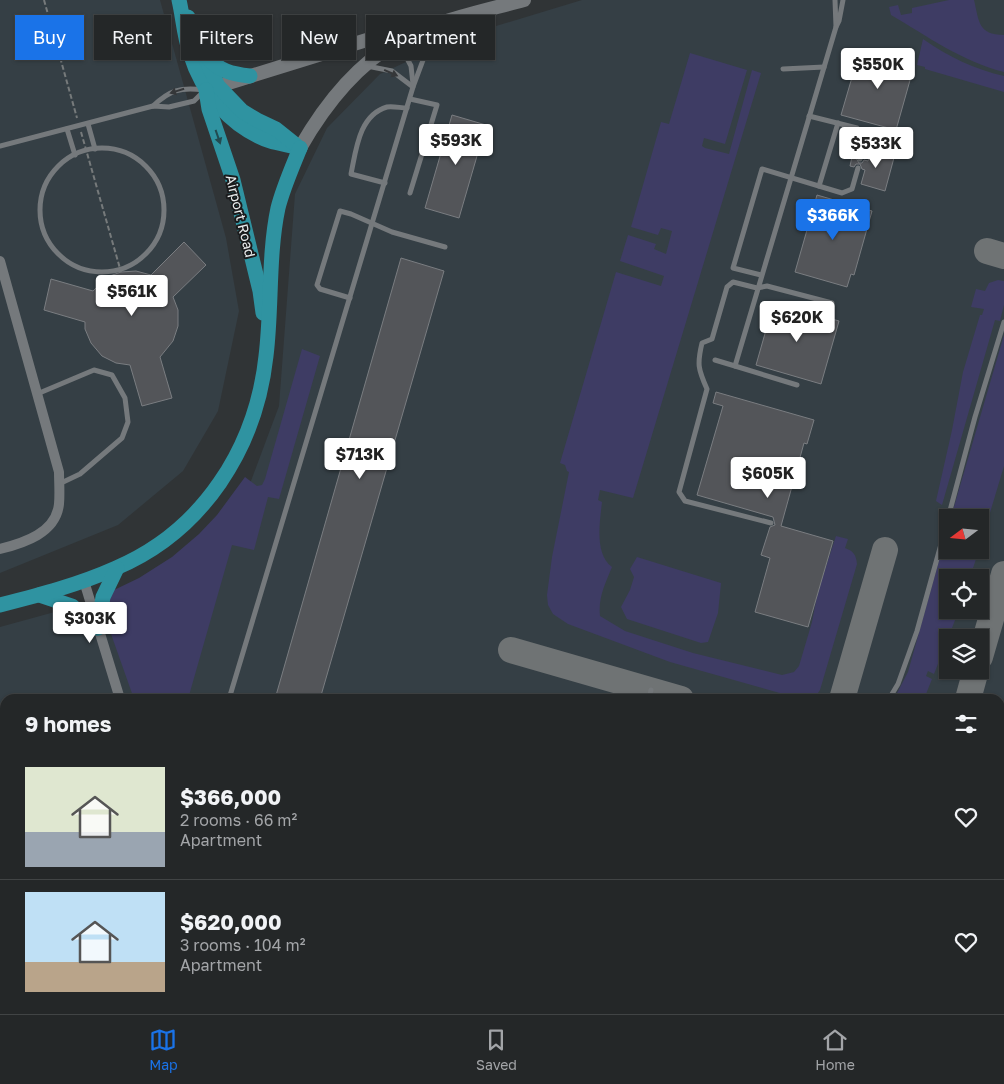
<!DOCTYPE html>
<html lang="en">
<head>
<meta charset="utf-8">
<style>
	body { margin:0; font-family:"Golos Text",sans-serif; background:#2c2f30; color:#f1f3f6; height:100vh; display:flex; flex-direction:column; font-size:19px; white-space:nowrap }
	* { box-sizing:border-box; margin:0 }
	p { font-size:16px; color:#a3a5a8 }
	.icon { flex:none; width:28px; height:28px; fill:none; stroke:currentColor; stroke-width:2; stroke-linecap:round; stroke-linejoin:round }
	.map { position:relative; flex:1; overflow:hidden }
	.drawer { position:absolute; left:0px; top:694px; width:1005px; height:321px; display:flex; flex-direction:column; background:#242728; border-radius:15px 15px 0 0; box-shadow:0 1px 4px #0004,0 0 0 1px #414445 }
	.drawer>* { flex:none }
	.guide { position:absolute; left:15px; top:15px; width:500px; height:45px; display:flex; gap:10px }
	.needle { width:32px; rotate:254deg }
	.fabs { position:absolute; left:939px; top:509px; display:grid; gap:10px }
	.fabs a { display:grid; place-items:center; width:50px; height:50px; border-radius:0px; background:#242728; box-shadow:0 1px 4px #0004,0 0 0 1px #414445; font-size:25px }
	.price { position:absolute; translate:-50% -42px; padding:0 11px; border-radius:5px; background:#fff; color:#222; font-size:16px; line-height:32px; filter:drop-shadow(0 1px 2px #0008) }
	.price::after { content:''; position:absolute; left:50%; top:30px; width:15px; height:11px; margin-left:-8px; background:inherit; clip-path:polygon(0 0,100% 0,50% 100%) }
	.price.selected { background:#1a73e8; color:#fff }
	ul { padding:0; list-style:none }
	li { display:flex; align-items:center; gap:15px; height:125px; padding:0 25px }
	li+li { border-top:1px solid #414445 }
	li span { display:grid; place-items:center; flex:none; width:140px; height:100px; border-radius:0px; color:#555 }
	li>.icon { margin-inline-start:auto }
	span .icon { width:60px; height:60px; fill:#fffc; stroke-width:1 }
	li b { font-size:21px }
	h2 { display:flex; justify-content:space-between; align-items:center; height:60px; padding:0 25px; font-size:21px }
	.pill { padding:0 18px; border-radius:0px; background:#242728; box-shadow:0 1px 4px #0004,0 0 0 1px #414445; font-size:18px; line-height:45px }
	.pill.selected { background:#1a73e8; color:#fff }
	.tab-bar { display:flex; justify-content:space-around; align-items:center; height:70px; border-top:1px solid #414445; background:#242728; font-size:14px; color:#a3a5a8 }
	.tab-bar a { display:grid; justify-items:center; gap:2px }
	.tab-bar .selected { color:#1a73e8 }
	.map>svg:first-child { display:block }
	.built { fill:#353f45; fill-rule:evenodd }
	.green { fill:#3e3c64 }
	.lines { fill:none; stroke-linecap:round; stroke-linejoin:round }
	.taxiway { stroke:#6f7374; stroke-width:26 }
	.building { fill:#535559; stroke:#7a7d81 }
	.path { stroke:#767a7b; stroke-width:2; stroke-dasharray:5 2.5; stroke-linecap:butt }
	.lane { stroke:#75797c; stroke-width:5 }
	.street { stroke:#75797c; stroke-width:10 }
	.secondary { stroke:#75797c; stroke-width:14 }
	.primary { stroke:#2f93a1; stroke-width:15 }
	.oneway { fill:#353739 }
	.oneway2 { fill:#224b51 }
	.labels { text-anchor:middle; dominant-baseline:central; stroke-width:4; stroke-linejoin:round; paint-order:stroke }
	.street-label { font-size:14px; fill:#e7eaeb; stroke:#1a1b1c }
</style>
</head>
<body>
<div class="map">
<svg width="1004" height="1014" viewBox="0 0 1004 1014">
	<rect width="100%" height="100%" fill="#303436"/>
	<g class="built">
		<path d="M0,0H160L226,238L239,311L218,411L183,471L118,525L0,573Z"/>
		<path d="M582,0H1004V1014H0V627L120,594L212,532L251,481L279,406L295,194L327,128L380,74L460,37ZM948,518H980V550H948ZM948,578H980V610H948ZM948,638H980V670H948ZM5,699H1000V1010H5Z"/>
	</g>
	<g class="green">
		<path d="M949,0H974C979,21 978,35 1004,35V72C963,62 927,36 891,15L889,7L898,5L901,15L912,13V8Z"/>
		<path d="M923,39C949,57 974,69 1004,76V92L925,69V67L917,65Z"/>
		<path d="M690,53L747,70L725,144L704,138L702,146L705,148L729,154L752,70L761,73L633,498L600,490L598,500L602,502C600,521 594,554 612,567C605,584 598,598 600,616L625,631L693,653L782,675L794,672L799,666L812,622L818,591L836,536L848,539L845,548C853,551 856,554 857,564L820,690C815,698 810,699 801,699L670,662L568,624L553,614L548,605L547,595L552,557L569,472L567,471L565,465L560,463L616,272L661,286L664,276L620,261L628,235L656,244L654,249L666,254L672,231L661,228L658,235L631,227L661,122L669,124Z"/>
		<path d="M998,280L1004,281V305L1000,321L995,320L942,505L936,501L952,430L963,372L980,315H982L984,309L971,307L976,289L985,291L989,283Z"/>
		<path d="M1004,335V466L980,546V518L951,517Z"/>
		<path d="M302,349L320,356L279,499L268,497L254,550L232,545L188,699H134L105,617L107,604L114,590L139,578L172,557L199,534L217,515L245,477L257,486L262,485L265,479Z"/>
		<path d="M947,532L948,550H979L970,577L948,578V610H959L934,674L928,671L926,676L932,679L924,699H894L908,672Z"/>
		<path d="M637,557L721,583L718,613L708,642L701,643L627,619L621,607L630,590L634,577L630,569Z"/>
		<path d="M1000,821L1004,822V1014H965L951,1010H1000Z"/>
		<path d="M779,1010H846L845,1014H778Z"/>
	</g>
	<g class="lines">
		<g class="taxiway">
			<path d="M987,251L1004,256"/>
			<path d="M511,650L681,699"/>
			<path d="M980,657L1004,574"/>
			<path d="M842,699L885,550"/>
			<path d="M968,699L976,670"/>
			<path d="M1000,792L1004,793"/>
			<path d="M875,1014L876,1010"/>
		</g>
	</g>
	<g class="building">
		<path d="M860,50L914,66L896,130L841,115Z"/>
		<path d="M452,115L486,125L459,218L425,208Z"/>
		<path d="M872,147L895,154L885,191L861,184L865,170L862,169L860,164H856L854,167L850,166L852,157L856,158L859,163H862L864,160L868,161Z"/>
		<path d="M817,195L872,211L854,275L851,274L847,287L795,272Z"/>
		<path d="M184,242L206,265L173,297L178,310V326L173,341L160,357L172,398L142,406L130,365L116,363L102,356L91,343L85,329V322L44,310L51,279L93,291L107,277L121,272L136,271L151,275Z"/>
		<path d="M401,258L444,271L320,699H275Z"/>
		<path d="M774,302L839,321L821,384L756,365Z"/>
		<path d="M716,392L814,420L807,444L804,443L781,526L833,541L808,627L755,612L770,558L761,555L770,527L775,525L773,517L697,495L723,406L713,403Z"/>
	</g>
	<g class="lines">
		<g class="path">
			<path d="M44,0L77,118"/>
			<path d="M81,132L121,272"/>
		</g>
		<g class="lane">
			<path d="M835,0L836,27"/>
			<path d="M399,43L411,66L413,84"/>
			<path d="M367,66L392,71L413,87"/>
			<path d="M783,69L824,67"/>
			<path d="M153,106C170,90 180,87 204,90"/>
			<path d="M809,116L857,128L864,137L860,159"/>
			<path d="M88,124L95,149"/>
			<path d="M67,129L75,155"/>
			<path d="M0,146L153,106L169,107L194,101L203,92"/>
			<circle cx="102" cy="210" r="62"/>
			<path d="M385,183L351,174C356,150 359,115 387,107C393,106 401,108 407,108"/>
			<path d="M819,186L838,123"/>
			<path d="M410,193L437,105L410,99"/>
			<path d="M761,275L733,268L762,169L842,193L852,189L858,168"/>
			<path d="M350,298L320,289L317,285L340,211L351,214L392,232L445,247"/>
			<path d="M715,360L735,366"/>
			<path d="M797,385L735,366L836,27L839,21L843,0"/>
			<path d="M37,394L94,370L112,375L125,398L128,422L122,438L80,474L59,484"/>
			<path d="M948,518L975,417L1004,322"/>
			<path d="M771,523L685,501L679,492L707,389C698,369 697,364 702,343L712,339L727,287L733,282L757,288L767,286L832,303"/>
			<path d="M229,699L413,87L435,28"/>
			<path d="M649,699L651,690"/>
			<path d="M889,699L898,684L917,631L948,519"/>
			<path d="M938,1010L951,1014"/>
			<path d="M249,1014L255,1012"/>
			<path d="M773,1014L774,1010"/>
		</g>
		<g class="street">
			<path d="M0,261L59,472C59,482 60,493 59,504C56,533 24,543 0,549"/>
			<path d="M84,581L120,699"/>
		</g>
		<g class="secondary">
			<path d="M209,89L386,34L411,29"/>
			<path d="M300,148C324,106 355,66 397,42C433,21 484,11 524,0"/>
		</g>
		<g class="primary">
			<path d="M179,0C183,17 184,36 190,53C202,92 230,127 270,141C279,144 290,145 300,148"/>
			<path d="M188,17L202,46L207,62L218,86L242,111L257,120L276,129L296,145"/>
			<path d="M207,57C219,71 232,74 250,76"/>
			<path d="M206,90L209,109L233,180L260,291L263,313"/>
			<path d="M39,595L72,606L98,628"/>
			<path d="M0,605C39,595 78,585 116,568C203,531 256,448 266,356C272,308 268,255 278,208C283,188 292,168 300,148"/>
			<path d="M98,628L103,597L117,568"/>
		</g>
	</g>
	<defs><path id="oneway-solid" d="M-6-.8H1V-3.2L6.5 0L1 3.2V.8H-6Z" transform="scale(1.25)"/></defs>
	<g class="oneway">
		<use href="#oneway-solid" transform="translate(391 73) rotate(24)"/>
		<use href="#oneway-solid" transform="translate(177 91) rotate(162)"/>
	</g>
	<use class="oneway2" href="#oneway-solid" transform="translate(218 137) rotate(71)"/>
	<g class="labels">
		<g class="street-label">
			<text transform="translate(241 216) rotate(76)">Airport Road</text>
		</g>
	</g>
</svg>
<div class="fabs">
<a><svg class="needle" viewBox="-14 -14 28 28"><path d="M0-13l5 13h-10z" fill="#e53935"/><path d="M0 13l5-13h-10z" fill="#a3a5a8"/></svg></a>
<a><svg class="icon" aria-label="locate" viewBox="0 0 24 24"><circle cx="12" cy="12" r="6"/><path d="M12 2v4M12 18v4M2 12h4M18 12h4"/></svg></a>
<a><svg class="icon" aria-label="layers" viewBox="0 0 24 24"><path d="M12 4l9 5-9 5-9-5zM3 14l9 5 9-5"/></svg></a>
</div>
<b class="price" style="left:878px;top:90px">$550K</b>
<b class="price" style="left:456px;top:166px">$593K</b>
<b class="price" style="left:876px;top:169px">$533K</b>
<b class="price selected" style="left:833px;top:241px">$366K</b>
<b class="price" style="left:132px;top:317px">$561K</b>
<b class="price" style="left:797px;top:343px">$620K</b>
<b class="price" style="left:360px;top:480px">$713K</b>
<b class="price" style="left:768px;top:499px">$605K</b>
<b class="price" style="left:90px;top:644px">$303K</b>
<div class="guide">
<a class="pill selected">Buy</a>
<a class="pill">Rent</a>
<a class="pill">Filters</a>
<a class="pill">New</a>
<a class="pill">Apartment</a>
</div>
<section class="drawer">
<h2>9 homes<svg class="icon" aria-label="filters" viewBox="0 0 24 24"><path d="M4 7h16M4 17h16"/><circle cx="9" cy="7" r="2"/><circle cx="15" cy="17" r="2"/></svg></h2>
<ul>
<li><span style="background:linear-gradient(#dfe7d0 65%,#9aa5b1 0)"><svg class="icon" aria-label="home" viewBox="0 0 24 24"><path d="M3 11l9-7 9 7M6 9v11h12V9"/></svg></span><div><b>$366,000</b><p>2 rooms · 66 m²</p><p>Apartment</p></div><svg class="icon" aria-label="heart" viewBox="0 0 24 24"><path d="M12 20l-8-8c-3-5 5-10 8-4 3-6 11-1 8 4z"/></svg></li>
<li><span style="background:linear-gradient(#bfe0f5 70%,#b9a48a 0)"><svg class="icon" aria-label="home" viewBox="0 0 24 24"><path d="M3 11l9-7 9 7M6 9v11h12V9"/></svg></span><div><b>$620,000</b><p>3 rooms · 104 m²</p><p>Apartment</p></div><svg class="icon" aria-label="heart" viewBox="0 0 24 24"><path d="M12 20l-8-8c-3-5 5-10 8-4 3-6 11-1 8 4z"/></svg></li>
</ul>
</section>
</div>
<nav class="tab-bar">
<a class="selected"><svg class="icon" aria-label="map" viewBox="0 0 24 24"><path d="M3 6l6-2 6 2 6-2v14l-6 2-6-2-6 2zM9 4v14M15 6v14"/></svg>Map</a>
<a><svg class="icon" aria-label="saved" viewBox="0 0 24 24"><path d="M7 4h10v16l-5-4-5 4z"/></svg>Saved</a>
<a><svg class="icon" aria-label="home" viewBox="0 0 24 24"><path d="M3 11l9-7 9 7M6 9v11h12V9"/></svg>Home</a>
</nav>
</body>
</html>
